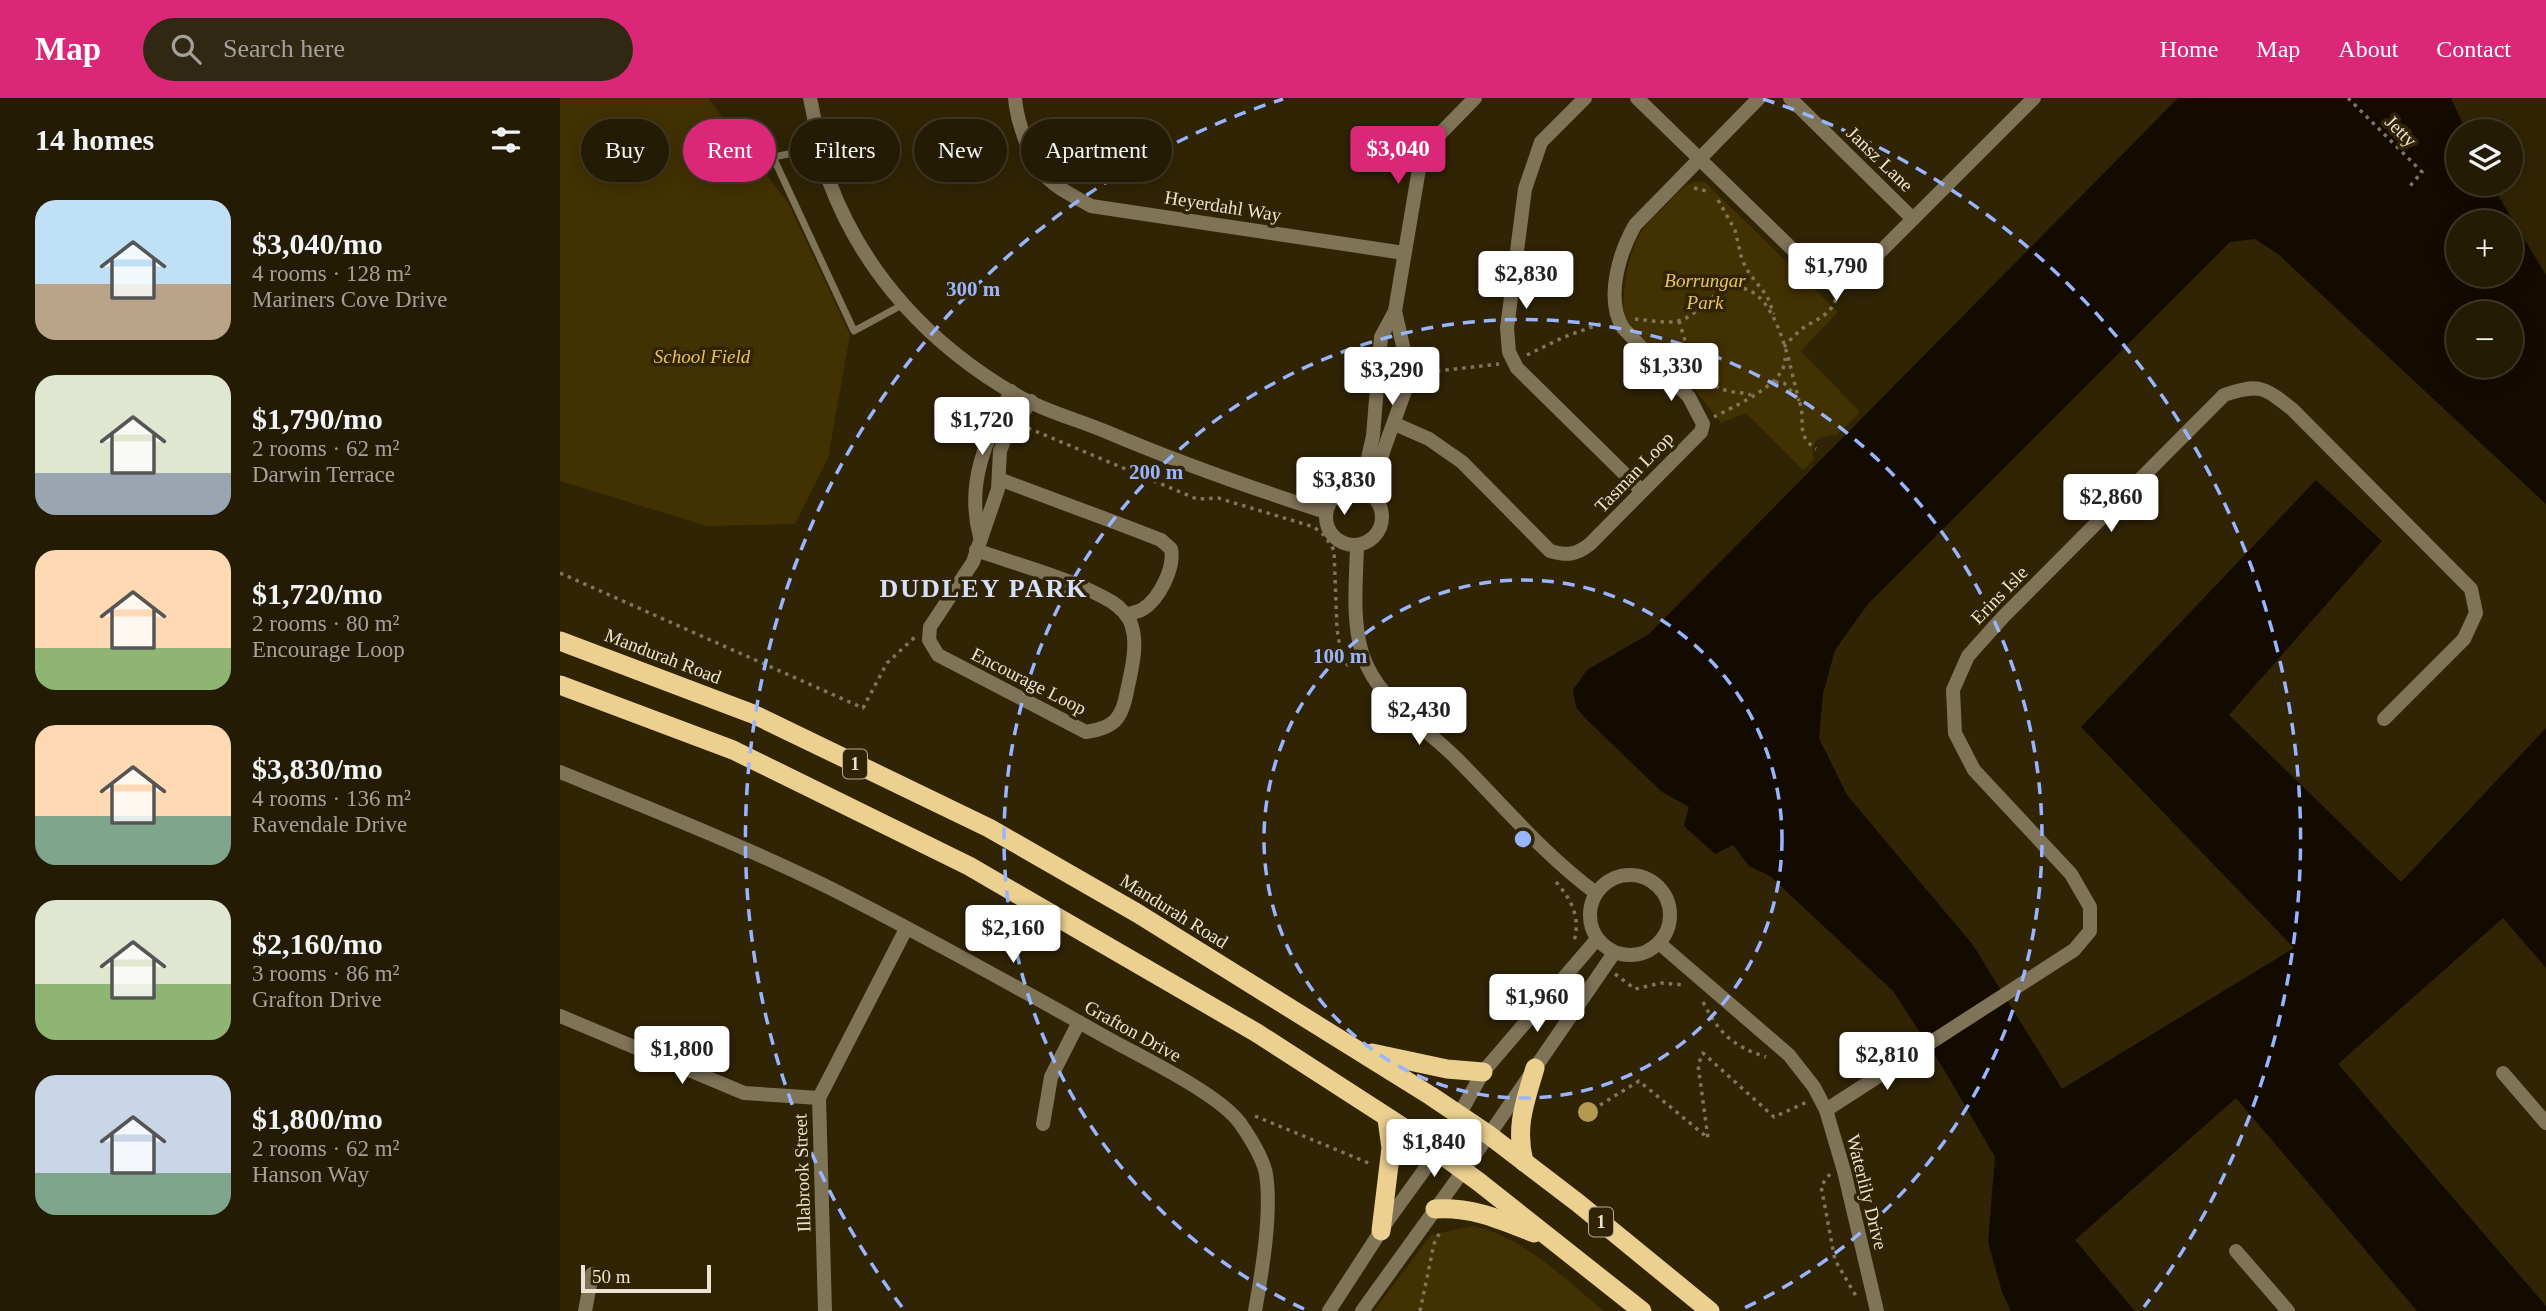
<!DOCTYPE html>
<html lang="en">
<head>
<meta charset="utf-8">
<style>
	body { margin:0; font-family:Georgia,serif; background:#302813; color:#f1f3f6; height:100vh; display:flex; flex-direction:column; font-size:26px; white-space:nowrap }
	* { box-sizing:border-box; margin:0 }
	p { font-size:23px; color:#a3a19a }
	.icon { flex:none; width:38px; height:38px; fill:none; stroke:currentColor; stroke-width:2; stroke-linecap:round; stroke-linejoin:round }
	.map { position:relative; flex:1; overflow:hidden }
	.sheet { display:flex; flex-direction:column; background:#241b04; width:560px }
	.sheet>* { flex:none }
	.hud { position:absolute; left:21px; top:21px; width:665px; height:63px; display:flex; gap:14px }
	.tools { position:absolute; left:1886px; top:21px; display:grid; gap:14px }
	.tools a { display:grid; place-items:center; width:77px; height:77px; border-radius:50%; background:#241b04; box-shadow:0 4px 18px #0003,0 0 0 2px #413926; font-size:35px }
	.scale { position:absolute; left:21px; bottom:18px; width:130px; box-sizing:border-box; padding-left:7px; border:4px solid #ece4d3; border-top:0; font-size:19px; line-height:24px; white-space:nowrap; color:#ece4d3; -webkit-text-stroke:5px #302405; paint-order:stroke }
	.price { position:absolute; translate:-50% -60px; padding:0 16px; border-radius:7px; background:#fff; color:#222; font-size:23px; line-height:46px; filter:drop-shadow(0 2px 4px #0008) }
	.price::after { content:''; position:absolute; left:50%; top:42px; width:21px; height:16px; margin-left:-10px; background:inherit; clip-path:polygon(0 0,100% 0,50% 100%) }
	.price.current { background:#db2777; color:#fff }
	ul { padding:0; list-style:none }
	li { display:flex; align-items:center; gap:21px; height:175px; padding:0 35px }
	li span { display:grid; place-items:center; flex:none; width:196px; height:140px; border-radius:21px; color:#555 }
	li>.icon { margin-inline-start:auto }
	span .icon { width:84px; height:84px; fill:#fffc; stroke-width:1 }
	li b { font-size:30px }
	h2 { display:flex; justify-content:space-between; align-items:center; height:84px; padding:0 35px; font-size:30px }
	.tag { padding:0 24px; border-radius:32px; background:#241b04; box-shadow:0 4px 18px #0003,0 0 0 2px #413926; font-size:24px; line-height:63px }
	.tag.current { background:#db2777; color:#fff }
	header { display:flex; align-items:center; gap:42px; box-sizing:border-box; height:98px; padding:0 35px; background:#db2777; color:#fff }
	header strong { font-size:33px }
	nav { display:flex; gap:38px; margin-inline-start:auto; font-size:24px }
	.search { width:490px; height:63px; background:#302813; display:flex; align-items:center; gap:18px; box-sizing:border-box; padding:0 24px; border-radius:38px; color:#a3a19a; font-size:26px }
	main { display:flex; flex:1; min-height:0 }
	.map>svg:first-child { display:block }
	.green { fill:#423101 }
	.water { fill:#130b00; fill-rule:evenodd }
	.building { fill:#b59953 }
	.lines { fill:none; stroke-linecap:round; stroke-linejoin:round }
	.path { stroke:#7f755c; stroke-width:3.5; stroke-dasharray:3.5 5; stroke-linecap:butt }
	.service { stroke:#7f7358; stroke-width:7 }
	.minor { stroke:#7f7358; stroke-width:14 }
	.tertiary { stroke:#7f7358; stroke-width:14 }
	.trunk { stroke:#ebd090; stroke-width:19 }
	.ring { fill:none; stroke:#99b5fd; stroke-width:3.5; stroke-dasharray:12 9 }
	.labels { text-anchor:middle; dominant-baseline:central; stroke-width:7; stroke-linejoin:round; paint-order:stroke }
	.shield { fill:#302405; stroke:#b4aa95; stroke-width:2 }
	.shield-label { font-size:18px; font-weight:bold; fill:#ece4d3 }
	.street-label { font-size:19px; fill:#ece4d3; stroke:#302405 }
	.park-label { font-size:19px; font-style:italic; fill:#eac361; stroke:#302405 }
	.district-label { font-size:26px; font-weight:bold; letter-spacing:2px; fill:#d4e0fc; stroke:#302405 }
	.centre { fill:#99b5fd; stroke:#302405; stroke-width:3.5 }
	.ring-label { font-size:21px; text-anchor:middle; font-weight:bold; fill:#99b5fd; stroke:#302405; stroke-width:7; stroke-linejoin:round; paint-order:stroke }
</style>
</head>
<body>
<header>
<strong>Map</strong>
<div class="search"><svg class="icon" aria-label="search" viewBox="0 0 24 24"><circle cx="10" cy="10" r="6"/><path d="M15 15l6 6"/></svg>Search here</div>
<nav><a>Home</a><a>Map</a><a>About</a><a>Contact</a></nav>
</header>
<main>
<section class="sheet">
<h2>14 homes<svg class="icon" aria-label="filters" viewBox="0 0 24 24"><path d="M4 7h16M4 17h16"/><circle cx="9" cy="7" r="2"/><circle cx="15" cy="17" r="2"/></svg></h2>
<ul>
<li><span style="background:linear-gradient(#bfe0f5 60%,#b9a48a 0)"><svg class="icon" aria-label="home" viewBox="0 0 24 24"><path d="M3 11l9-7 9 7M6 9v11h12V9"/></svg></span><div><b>$3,040/mo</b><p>4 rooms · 128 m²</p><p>Mariners Cove Drive</p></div></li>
<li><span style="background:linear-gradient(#dfe7d0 70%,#9aa5b1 0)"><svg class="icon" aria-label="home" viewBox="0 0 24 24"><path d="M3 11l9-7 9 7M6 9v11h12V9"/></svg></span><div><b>$1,790/mo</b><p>2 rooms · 62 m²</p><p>Darwin Terrace</p></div></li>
<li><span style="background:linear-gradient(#ffd9b3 70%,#8fb573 0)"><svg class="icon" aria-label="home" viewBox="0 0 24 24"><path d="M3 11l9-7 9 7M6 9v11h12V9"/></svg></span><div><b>$1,720/mo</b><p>2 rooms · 80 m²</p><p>Encourage Loop</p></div></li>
<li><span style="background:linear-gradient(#ffd9b3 65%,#7fa58c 0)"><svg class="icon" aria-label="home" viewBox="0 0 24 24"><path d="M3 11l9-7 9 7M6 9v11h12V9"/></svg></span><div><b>$3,830/mo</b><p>4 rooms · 136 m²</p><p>Ravendale Drive</p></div></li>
<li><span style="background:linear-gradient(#dfe7d0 60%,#8fb573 0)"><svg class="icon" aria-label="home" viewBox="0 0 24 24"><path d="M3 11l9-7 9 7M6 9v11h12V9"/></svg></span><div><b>$2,160/mo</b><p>3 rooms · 86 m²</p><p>Grafton Drive</p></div></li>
<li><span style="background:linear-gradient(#c9d6e8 70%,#7fa58c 0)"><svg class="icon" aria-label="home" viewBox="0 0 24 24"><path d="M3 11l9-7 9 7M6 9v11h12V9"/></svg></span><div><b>$1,800/mo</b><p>2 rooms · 62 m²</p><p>Hanson Way</p></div></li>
</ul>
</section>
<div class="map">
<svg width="1986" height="1213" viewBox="0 0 1986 1213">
	<rect width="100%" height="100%" fill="#302405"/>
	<g class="green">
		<path d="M0,0H148L229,106L290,237L268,360L235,426L147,428L0,383Z"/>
		<path d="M1138,83L1146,85L1278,214L1241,253L1300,314L1277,337C1261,337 1249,342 1254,361L1243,372L1186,315L1161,325L1129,284L1066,225C1059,202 1068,154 1081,134C1087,123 1099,115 1107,106C1117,96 1124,86 1138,83Z"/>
		<path d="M913,1128C964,1139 1004,1181 1044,1213H814L871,1137Z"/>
	</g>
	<path class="water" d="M1618,0H1891L1906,33H1899V86H1931L1986,177V406L1718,156L1695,141L1670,144L1308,506L1275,552L1263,596L1259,640L1287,697L1413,847L1502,991L1734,850L1521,629L1756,382L1822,443L1669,617L1841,784L1986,630V870L1943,820L1778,966L1986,1208V1213H1857L1676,1000L1515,1142L1575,1213H1451L1442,1194L1428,1144L1435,1059L1383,970L1333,893L1210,778L1189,768L1173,747L1155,756L1124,728L1129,709L1102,694L1025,620L1016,609L1013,592L1027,572L1089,536ZM1899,124H1951V177H1899ZM1899,215H1951V268H1899Z"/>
	<circle class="building" cx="1028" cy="1014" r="10"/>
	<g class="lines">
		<g class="path">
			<path d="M1788,0L1862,74L1850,88"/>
			<path d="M1134,90L1150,94"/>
			<path d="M1158,102L1175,132L1182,162L1189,175L1207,198L1214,216"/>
			<path d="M1075,221C1088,222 1106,226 1118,223C1137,219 1149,196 1168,191C1217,178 1230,272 1239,303"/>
			<path d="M1119,223C1127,249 1136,287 1169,293C1176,295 1183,294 1191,297"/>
			<path d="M1224,249C1230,242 1238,233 1246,228C1258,221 1271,216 1276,201"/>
			<path d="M967,257L1004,239L1043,225"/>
			<path d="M860,275L939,266"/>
			<path d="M1215,284L1224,285C1228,290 1236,297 1239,303C1247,323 1234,336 1256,351"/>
			<path d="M1154,319C1174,308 1227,286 1225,260"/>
			<path d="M468,330L637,401L658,400L754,429L765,438L774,452L777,531L781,556L790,571"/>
			<path d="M0,475L303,610L327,565L355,539"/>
			<path d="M996,784C1011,801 1021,819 1014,843"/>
			<path d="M1055,876L1075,891L1101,885L1125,887"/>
			<path d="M1143,904C1159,935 1172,948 1206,959"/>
			<path d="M1040,1007L1079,983L1148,1040L1138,967L1143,955L1214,1019L1247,1004"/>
			<path d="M695,1018L811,1066"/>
			<path d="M1270,1076L1261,1088L1275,1162L1296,1198"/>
			<path d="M860,1213L874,1146L880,1134"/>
		</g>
		<path class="service" d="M260,50L213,59L294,233L342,207"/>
		<g class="minor">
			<path d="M250,0C256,27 260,56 269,83C304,177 372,249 458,298C485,313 518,322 547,334C620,365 691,390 766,414"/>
			<path d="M455,0C457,25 472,69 493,85C504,94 518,100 531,108L844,155"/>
			<path d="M1025,0L981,44L965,91L947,230L949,254L957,270L1082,393"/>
			<path d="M1077,0L1266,184L1277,188L1294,180L1474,0"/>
			<path d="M1230,0L1353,121"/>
			<path d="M835,326L869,341L902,364L990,453C1007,458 1016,457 1030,446L1141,334L1143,326L1129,299L1063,230C1045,201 1059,155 1075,127L1199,0"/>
			<path d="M439,381L570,430L601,442L611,451C615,470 599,501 583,511C578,514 571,515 566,517"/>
			<path d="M796,391L808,360L813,338L821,239L835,213L860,65L873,43L915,0"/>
			<circle cx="794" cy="419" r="28"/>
			<path d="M813,399L823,354L845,293V257L835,213"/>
			<path d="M420,439C405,384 427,341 451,293"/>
			<path d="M797,449C796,483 792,522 802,555C818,605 863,626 897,661C943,707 983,756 1036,795"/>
			<path d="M416,452C461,468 511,480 552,504C560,509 570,519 572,529C578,548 571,574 567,593C562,621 554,630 526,634L378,557L369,542L370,529L413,464L438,391L440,353L445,340L471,303"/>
			<path d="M0,674C91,711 184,748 272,791C363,837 453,887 542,937C577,957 657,994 680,1025C689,1038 703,1060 706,1076C712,1115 702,1174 695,1213"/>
			<circle cx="1070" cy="817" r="40"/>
			<path d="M1099,845L1229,957L1254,989L1266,1012L1284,1073L1317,1213"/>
			<path d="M0,918L184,995L259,1000"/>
			<path d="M1943,975L1986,1025"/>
			<path d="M1266,1012L1514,852L1530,833V809L1511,776L1414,672L1395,635L1393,592L1408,558L1443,519L1664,297C1699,285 1704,289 1732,311L1911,491L1916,515L1904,541L1824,621"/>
			<path d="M899,1017L923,974L1037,841"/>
			<path d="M483,1026L491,979L519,924"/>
			<path d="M929,1037L1054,855"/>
			<path d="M1676,1153L1728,1213"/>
			<path d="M25,1213L32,1176"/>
			<path d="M265,1213L259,1000L346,831"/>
		</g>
		<g class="tertiary">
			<path d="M769,1213L828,1122L878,1053L899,1017"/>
			<path d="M802,1213L929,1037"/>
		</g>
		<g class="trunk">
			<path d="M0,543L193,616L429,730L577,815L871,998L929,1037L1018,1105L1150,1213"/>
			<path d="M0,587L173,652L409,768L697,935L855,1037L919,1084L1082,1213"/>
			<path d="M812,955L887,971L923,974"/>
			<path d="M964,1064C955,1029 965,1004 975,970"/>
			<path d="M875,1111C913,1109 939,1121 974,1135"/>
			<path d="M821,1133L831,1050L827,1021"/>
		</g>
	</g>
	<g class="ring">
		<circle cx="963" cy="741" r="259"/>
		<path d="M744 1211A519 519 0 1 1 1182 1211"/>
		<path d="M342 1209A778 778 0 0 1 723 1M1203 1A778 778 0 0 1 1584 1209"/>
	</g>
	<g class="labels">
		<g class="shield">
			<rect x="283" y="651.5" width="24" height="29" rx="5"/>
			<rect x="1029" y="1109.5" width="24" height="29" rx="5"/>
		</g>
		<g class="shield-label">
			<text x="295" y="666">1</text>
			<text x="1041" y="1124">1</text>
		</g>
		<g class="street-label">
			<text transform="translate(1841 33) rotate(45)">Jetty</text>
			<text transform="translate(1320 61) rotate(44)">Jansz Lane</text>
			<text transform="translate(663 108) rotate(9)">Heyerdahl Way</text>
			<text transform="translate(1074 374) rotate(-46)">Tasman Loop</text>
			<text transform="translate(1439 497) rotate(-46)">Erins Isle</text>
			<text transform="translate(103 558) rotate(21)">Mandurah Road</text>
			<text transform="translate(469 583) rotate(27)">Encourage Loop</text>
			<text transform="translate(614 813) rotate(32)">Mandurah Road</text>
			<text transform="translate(573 933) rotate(29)">Grafton Drive</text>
			<text transform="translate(242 1075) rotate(-92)">Illabrook Street</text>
			<text transform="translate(1307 1094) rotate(76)">Waterlily Drive</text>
		</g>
		<g class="park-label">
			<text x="1145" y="182">Borrungar<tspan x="1145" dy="22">Park</tspan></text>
			<text x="142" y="258">School Field</text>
		</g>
		<g class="district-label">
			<text x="424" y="490">DUDLEY PARK</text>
		</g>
	</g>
	<circle cx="963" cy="741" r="10" class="centre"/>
	<g class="ring-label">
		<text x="413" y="198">300 m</text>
		<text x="596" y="381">200 m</text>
		<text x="780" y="565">100 m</text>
	</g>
</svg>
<div class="tools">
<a><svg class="icon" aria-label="layers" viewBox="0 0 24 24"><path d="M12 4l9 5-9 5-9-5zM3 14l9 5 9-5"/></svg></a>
<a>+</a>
<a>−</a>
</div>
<div class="scale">50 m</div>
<b class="price current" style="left:838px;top:88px">$3,040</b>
<b class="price" style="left:1276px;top:205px">$1,790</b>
<b class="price" style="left:966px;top:213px">$2,830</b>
<b class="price" style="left:1111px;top:305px">$1,330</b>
<b class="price" style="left:832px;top:309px">$3,290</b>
<b class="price" style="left:422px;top:359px">$1,720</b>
<b class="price" style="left:784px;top:419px">$3,830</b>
<b class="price" style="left:1551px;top:436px">$2,860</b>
<b class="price" style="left:859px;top:649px">$2,430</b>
<b class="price" style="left:453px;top:867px">$2,160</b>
<b class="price" style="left:977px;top:936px">$1,960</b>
<b class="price" style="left:122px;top:988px">$1,800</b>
<b class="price" style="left:1327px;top:994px">$2,810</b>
<b class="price" style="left:874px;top:1081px">$1,840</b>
<div class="hud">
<a class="tag">Buy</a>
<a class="tag current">Rent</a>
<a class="tag">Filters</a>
<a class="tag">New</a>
<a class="tag">Apartment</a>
</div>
</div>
</main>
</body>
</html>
